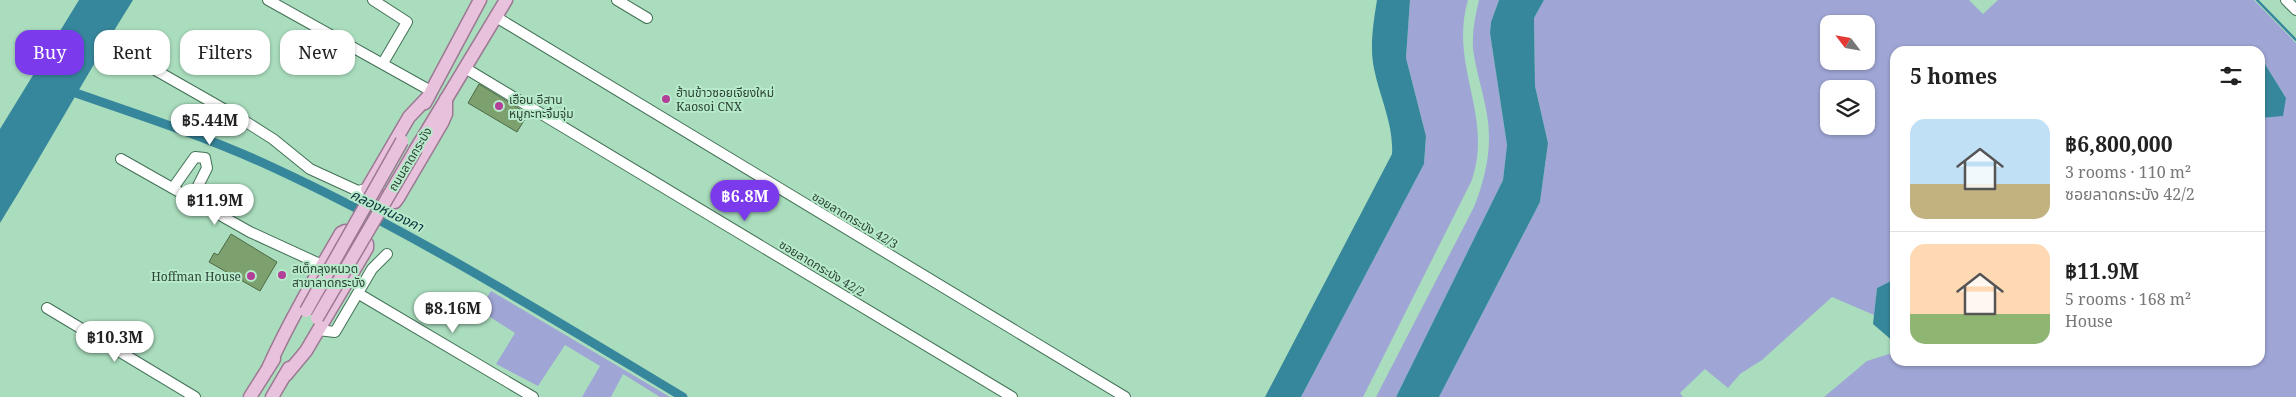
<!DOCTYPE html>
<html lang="en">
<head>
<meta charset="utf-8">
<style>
	body { margin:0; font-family:"Noto Serif","Noto Sans Thai",serif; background:#f6f6f6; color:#222; height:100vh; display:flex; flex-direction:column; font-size:19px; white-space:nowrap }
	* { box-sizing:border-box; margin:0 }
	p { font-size:16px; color:#767676 }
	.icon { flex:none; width:28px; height:28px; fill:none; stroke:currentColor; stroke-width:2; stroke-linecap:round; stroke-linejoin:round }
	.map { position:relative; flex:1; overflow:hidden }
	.details { position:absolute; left:1890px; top:46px; width:375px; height:320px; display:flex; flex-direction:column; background:#fff; border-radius:15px; box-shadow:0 1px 4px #0004 }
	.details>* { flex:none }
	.hud { position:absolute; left:15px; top:30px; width:475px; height:45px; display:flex; gap:10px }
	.needle { width:32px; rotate:301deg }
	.tools { position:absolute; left:1820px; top:15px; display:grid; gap:10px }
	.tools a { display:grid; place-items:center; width:55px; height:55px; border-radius:10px; background:#fff; box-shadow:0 1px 4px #0004; font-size:25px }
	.price { position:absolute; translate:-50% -42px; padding:0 11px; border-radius:18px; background:#fff; color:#222; font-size:16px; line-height:32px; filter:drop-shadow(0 1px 2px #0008) }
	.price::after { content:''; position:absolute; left:50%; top:30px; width:15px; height:11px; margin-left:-8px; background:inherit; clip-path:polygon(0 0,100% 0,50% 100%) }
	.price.active { background:#7c3aed; color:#fff }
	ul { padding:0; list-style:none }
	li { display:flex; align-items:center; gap:15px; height:125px; padding:0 20px }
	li+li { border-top:1px solid #e0e0e0 }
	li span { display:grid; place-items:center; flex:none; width:140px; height:100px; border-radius:15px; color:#555 }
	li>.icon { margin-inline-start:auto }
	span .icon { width:60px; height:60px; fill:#fffc; stroke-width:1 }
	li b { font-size:21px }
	h2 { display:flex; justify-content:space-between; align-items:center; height:60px; padding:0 20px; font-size:21px }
	.pill { padding:0 18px; border-radius:15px; background:#fff; box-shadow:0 1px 4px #0004; font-size:18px; line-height:45px }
	.pill.active { background:#7c3aed; color:#fff }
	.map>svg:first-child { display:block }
	.green { fill:#9fa6d5; fill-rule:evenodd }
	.water { fill:#37879c }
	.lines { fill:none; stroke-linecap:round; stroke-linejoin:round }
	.stream { stroke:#37879c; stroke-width:2.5 }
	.canal { stroke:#37879c; stroke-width:9 }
	.building { fill:#7ca16f; stroke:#4e6a44 }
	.minor-casing { stroke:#427156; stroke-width:12 }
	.major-casing { stroke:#9c7993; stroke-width:15 }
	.minor { stroke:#fff; stroke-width:10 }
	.major { stroke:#e8c1dc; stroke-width:12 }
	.major-bridge-casing { stroke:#9c7993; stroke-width:15; stroke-linecap:butt }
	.major-bridge { stroke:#e8c1dc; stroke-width:12 }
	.poi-dot { fill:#b23f98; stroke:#b7eacb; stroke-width:2 }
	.labels { text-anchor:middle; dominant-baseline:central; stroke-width:4; stroke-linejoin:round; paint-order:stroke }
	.poi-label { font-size:12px; fill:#2c4135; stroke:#b7eacb; text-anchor:start }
	.street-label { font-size:12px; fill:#2c4135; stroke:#b7eacb }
	.water-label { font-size:14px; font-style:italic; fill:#0e343d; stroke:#b7eacb }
</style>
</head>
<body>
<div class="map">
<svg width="2296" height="397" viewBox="0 0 2296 397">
	<rect width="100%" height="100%" fill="#aaddbe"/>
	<g class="green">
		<path d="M1410,0H1468C1451,58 1484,103 1477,158C1476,165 1474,173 1472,180L1363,397H1301L1424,164L1426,136L1406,58Z"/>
		<path d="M1479,0H1499L1491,22L1490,33L1507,145L1503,180L1396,397H1376L1474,207C1483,184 1489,162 1489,137C1489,107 1477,79 1473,49C1472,32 1475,16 1479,0Z"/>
		<path d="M1544,0H1969L1983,14L1998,0H2254L2296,43V397H1824L1867,361L1895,352V361H2260V118L2282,115L2286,98L2260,56V51H2257L2253,46L2224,51H1895V279L1877,288L1874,315L1832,297L1762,360L1740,374L1728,388L1705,369L1680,393L1683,397H1439L1540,202L1548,143L1535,86L1534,18ZM1829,24H1866V61H1829ZM1829,89H1866V126H1829Z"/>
		<path d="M491,291L670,397H660L623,374L611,397H582L600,366L565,345L538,386L496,364L515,333L479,310Z"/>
	</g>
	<g class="water">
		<path d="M79,0H133C87,73 46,149 0,223V129Z"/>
		<path d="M1377,0H1410L1406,58L1426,136L1424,164L1301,397H1265L1392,154C1394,123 1378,94 1373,63C1370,43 1374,19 1377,0Z"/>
		<path d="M1499,0H1544L1534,18L1535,86L1548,143L1540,202L1439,397H1396L1503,180L1507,145L1490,33L1491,22Z"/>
		<path d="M2260,56L2286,98L2283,116L2260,118Z"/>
		<path d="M1895,279V343L1873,324L1877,288Z"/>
	</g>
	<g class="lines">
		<path class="stream" d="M2257,0L2296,40"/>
		<path class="canal" d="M67,90C136,114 205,136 272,167C415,233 548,316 683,397"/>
	</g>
	<g class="building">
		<path d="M479,84L528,114L517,132L468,103Z"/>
		<path d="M231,234L277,262L260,291L209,262L214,253L218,255Z"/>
	</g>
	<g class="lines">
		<g class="minor-casing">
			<g id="minor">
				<path d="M268,0L431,91"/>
				<path d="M373,0L407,22L383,63"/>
				<path d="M617,0L647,18"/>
				<path d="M2286,0L2296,10"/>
				<path d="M496,17L1125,397"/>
				<path d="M115,49L143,63L243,120L273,139L310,169L358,191L367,189"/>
				<path d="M465,68L1012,397"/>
				<path d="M121,159L250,232L322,265"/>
				<path d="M173,188L195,157L205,158L207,168L192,198"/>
				<path d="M359,294L533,397"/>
				<path d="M47,308L195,397"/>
				<path d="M318,330L335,332L372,269L387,254"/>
			</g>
		</g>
		<g class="major-casing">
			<g id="major">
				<path d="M428,97L409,117L367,189L389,202H395L398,198L442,123L446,114V99"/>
				<path d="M425,103L480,0"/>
				<path d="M416,149L506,0"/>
				<path d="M269,366C290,320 316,276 341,233L345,231L367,244V248L306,351L286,375"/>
				<path d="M250,397L274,359"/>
				<path d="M272,397L289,368"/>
			</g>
		</g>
		<use href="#minor" class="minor"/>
		<use href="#major" class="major"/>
		<g class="major-bridge-casing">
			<g id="major-bridge">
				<path d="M306,311L402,141"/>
				<path d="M317,318L416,149"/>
			</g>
		</g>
		<use href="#major-bridge" class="major-bridge"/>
	</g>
	<g class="poi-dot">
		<circle cx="666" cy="99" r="5"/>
		<circle cx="499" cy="106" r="5"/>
		<circle cx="282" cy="275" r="5"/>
		<circle cx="251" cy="276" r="5"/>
	</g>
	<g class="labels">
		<g class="poi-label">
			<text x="676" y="92">ฮ้านข้าวซอยเจียงใหม่<tspan x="676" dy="14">Kaosoi CNX</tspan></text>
			<text x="509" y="99">เฮือน อีสาน<tspan x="509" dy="14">หมูกะทะจิ้มจุ่ม</tspan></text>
			<text x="292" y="268">สเต็กลุงหนวด<tspan x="292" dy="14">สาขาลาดกระบัง</tspan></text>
			<text x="241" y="276" text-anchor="end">Hoffman House</text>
		</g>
		<g class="street-label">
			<text transform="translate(410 159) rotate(-59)">ถนนลาดกระบัง</text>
			<text transform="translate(855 220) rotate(31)">ซอยลาดกระบัง 42/3</text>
			<text transform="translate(822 268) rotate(31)">ซอยลาดกระบัง 42/2</text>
		</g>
		<g class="water-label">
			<text transform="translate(387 210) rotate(26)">คลองหนองคา</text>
		</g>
	</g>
</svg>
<div class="tools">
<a><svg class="needle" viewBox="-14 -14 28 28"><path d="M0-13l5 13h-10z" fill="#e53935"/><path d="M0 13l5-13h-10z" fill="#767676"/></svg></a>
<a><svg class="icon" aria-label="layers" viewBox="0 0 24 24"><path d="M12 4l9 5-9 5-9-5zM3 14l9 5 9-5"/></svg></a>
</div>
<b class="price" style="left:210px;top:146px">฿5.44M</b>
<b class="price active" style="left:745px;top:222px">฿6.8M</b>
<b class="price" style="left:215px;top:226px">฿11.9M</b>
<b class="price" style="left:453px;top:334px">฿8.16M</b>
<b class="price" style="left:115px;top:363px">฿10.3M</b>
<div class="hud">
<a class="pill active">Buy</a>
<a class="pill">Rent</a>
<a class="pill">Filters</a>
<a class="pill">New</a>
</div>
<section class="details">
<h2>5 homes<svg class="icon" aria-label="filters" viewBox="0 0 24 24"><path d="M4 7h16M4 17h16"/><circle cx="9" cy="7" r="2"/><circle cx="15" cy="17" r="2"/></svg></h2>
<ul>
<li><span style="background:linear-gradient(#bfe0f5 65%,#c2b280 0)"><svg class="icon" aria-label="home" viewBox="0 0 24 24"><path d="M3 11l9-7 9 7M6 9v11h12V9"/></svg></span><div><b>฿6,800,000</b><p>3 rooms · 110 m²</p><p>ซอยลาดกระบัง 42/2</p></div></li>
<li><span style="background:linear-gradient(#ffd9b3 70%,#8fb573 0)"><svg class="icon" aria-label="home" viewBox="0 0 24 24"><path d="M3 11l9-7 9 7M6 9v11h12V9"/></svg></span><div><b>฿11.9M</b><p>5 rooms · 168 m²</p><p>House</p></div></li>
</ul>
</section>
</div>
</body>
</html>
